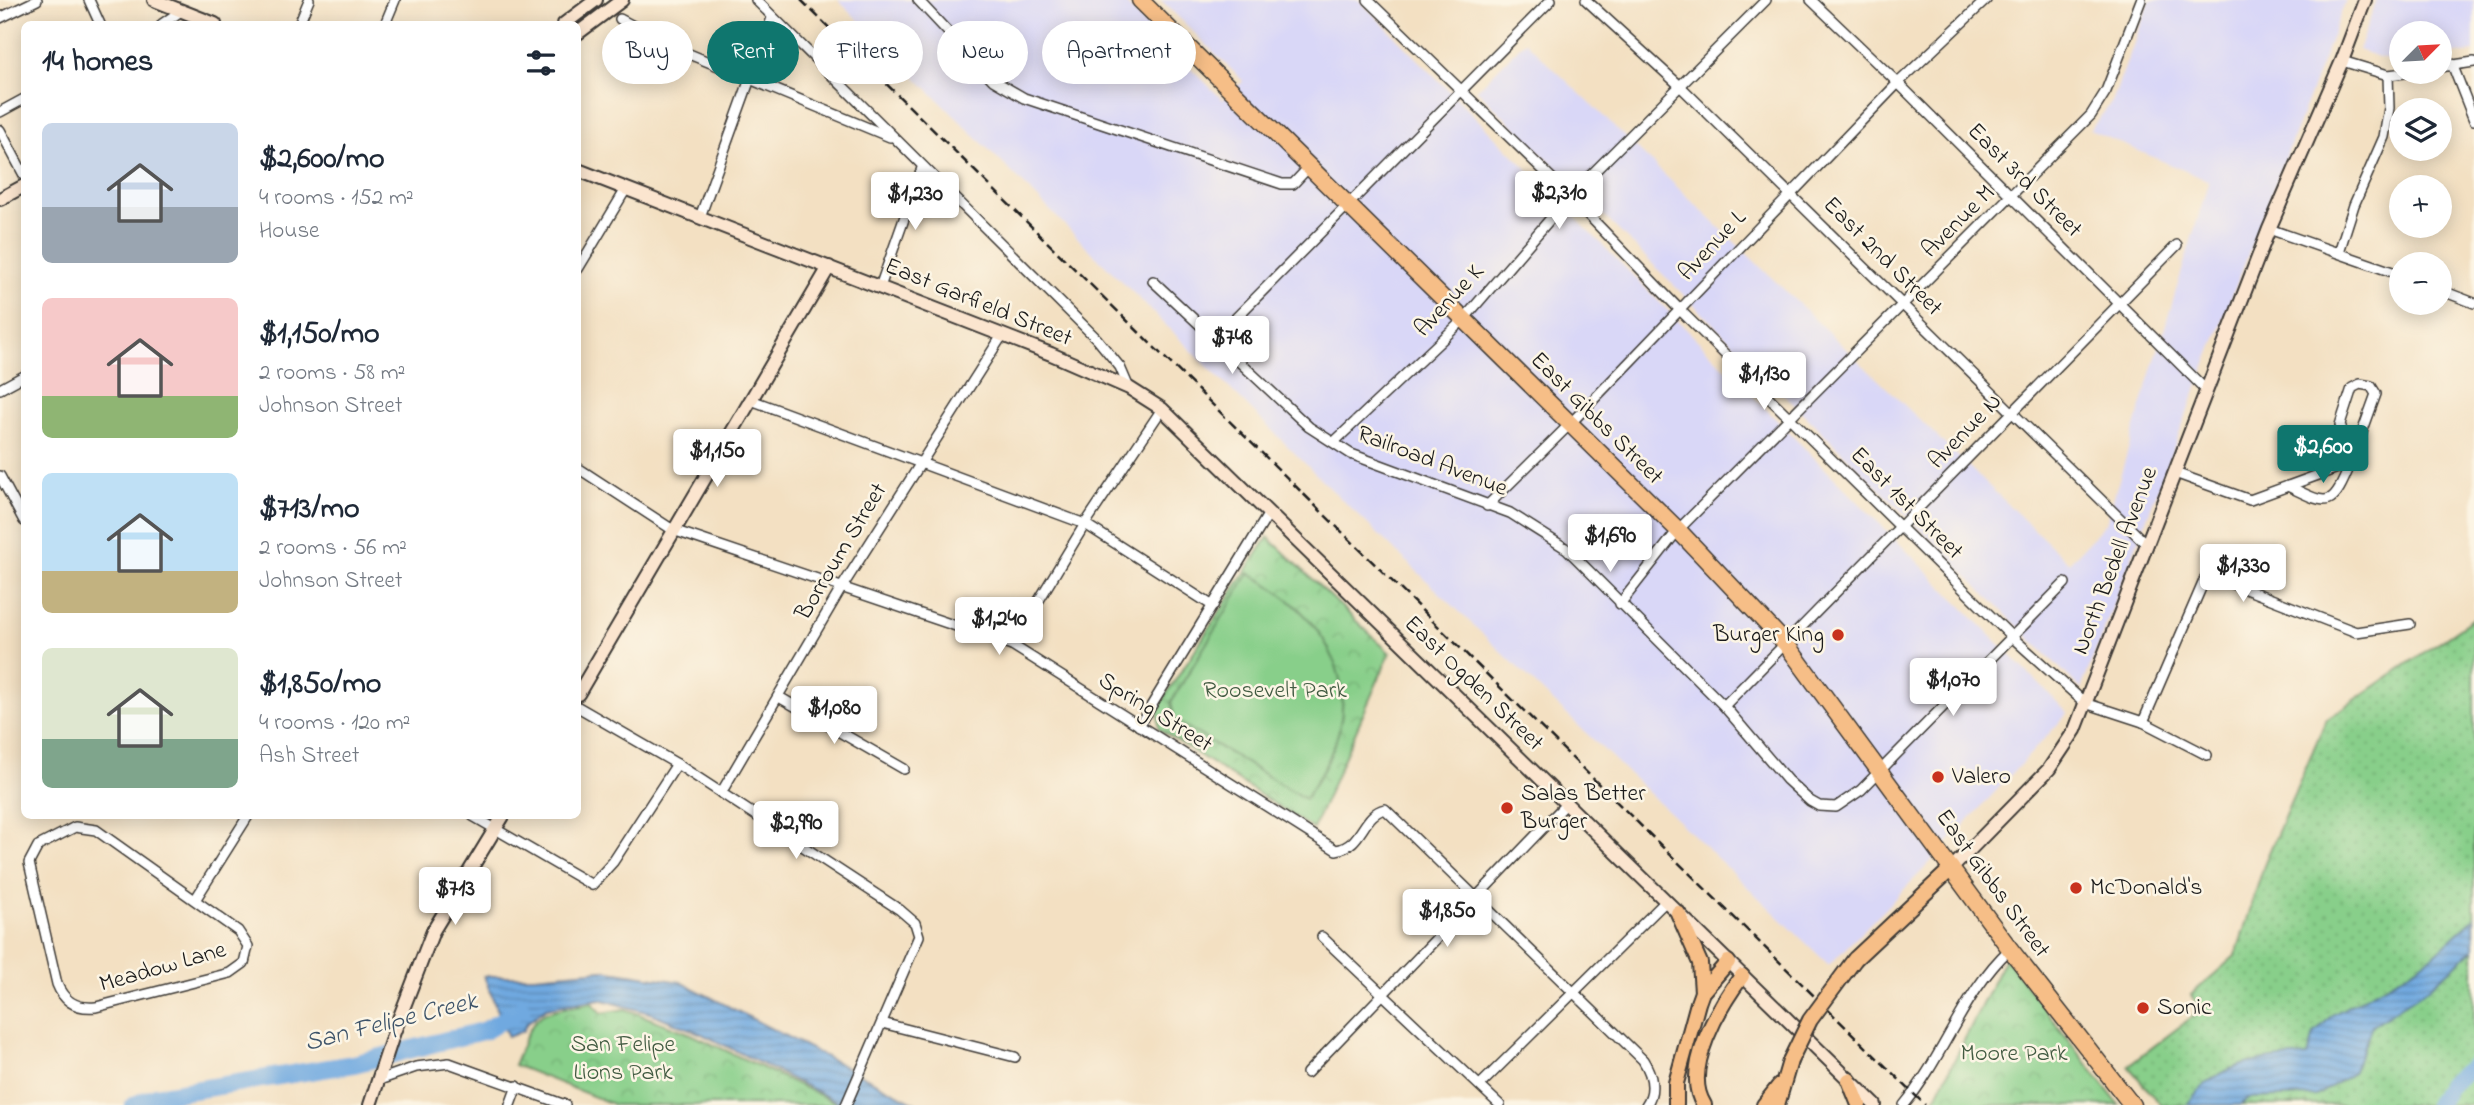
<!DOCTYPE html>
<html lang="en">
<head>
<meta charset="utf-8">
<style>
	body { margin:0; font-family:"Indie Flower",sans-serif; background:#f6f6f7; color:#1f2937; height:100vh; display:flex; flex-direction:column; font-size:26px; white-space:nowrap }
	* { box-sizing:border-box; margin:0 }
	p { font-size:23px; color:#747a83 }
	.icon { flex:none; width:38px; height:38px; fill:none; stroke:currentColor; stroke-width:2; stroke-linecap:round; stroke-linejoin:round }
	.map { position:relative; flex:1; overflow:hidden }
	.details { position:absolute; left:21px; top:21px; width:560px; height:798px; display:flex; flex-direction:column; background:#fff; border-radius:10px; box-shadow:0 4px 18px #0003 }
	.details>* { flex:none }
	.hud { position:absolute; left:602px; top:21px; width:665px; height:63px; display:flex; gap:14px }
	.needle { width:46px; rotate:66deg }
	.fabs { position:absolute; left:2389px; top:21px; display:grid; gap:14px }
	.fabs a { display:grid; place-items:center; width:63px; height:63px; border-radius:50%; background:#fff; box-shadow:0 4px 18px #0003; font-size:35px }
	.price { position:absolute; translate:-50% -60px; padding:0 16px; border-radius:7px; background:#fff; color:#222; font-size:23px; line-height:46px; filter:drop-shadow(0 2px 4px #0008) }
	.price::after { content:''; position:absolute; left:50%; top:42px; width:21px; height:16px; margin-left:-10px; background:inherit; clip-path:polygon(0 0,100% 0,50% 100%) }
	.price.selected { background:#0f766e; color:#fff }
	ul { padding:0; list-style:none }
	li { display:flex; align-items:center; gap:21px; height:175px; padding:0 21px }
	li span { display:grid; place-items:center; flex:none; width:196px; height:140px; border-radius:10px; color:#555 }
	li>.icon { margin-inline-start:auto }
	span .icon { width:84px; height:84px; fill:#fffc; stroke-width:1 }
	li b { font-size:30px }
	h2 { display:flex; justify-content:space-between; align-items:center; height:84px; padding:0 21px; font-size:30px }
	.chip { padding:0 24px; border-radius:32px; background:#fff; box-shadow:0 4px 18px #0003; font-size:24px; line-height:63px }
	.chip.selected { background:#0f766e; color:#fff }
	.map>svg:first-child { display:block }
	.built { fill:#d9d7f7 }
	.grass { fill:url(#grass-dots); stroke:#527653; stroke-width:2 }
	.park { fill:url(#park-crowns); stroke:#527653; stroke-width:2 }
	.pitch { fill:#88cf8a; stroke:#527653; stroke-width:2 }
	.water { fill:url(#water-rules); stroke:#46627e; stroke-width:2 }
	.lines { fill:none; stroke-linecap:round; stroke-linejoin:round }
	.river { stroke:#70a9e0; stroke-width:18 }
	.street-casing { stroke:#3c3935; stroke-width:12 }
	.secondary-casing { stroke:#3c3935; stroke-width:16 }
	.primary-casing { stroke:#3c3935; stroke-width:18 }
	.highway-casing { stroke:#3c3935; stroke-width:19 }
	.street { stroke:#fff; stroke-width:9 }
	.secondary { stroke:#fbe5cf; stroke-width:12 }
	.primary { stroke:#f6be87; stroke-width:14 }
	.highway { stroke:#f6be87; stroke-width:16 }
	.rail { stroke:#1c1c1c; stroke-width:2.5; stroke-dasharray:10 5; stroke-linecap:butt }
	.primary-bridge-casing { stroke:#3c3935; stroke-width:18; stroke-linecap:butt }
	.primary-bridge { stroke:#f6be87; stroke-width:14 }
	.poi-dot { fill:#c8321e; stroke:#fcf5e5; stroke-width:2.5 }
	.labels { text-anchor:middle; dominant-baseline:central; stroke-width:5; stroke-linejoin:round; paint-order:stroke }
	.street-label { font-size:24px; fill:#1c1c1c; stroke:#fcf5e5 }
	.poi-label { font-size:24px; fill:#1c1c1c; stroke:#fcf5e5; text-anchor:start }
	.park-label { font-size:24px; fill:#425b42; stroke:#fcf5e5 }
	.water-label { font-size:26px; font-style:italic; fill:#3e546a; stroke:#fcf5e5 }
</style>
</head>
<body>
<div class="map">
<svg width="2474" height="1105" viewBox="0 0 2474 1105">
	<defs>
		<pattern id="grass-dots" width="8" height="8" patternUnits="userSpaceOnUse" patternTransform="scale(1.75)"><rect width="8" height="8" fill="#88cf8a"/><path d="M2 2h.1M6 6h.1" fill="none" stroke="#75b176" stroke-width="1.8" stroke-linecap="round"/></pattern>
		<pattern id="park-crowns" width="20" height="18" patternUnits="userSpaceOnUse" patternTransform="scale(1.75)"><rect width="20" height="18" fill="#88cf8a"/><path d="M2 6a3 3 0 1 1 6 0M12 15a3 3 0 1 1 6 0" fill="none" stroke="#75b176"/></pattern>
		<pattern id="water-rules" width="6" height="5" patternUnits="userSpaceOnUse" patternTransform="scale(1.75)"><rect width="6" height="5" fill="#70a9e0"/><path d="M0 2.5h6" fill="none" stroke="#5b89b5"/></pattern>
	</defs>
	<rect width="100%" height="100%" fill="#fcf5e5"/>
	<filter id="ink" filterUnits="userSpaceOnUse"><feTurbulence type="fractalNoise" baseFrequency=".0143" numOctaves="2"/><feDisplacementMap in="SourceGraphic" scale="14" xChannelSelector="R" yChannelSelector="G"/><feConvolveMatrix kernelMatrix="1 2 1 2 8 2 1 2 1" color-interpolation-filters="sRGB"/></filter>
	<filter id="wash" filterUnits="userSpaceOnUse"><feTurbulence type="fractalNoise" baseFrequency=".00686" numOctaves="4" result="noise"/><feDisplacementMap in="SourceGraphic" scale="28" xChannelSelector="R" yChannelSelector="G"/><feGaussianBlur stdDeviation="1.57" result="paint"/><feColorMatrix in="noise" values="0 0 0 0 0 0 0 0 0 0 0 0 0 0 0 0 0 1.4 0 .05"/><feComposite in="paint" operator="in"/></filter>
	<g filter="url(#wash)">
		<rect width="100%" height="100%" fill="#f3e0c2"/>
		<g class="built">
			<path d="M838,0H1122L1223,100L1243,81L1161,0H1359L2068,713L1923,870L1829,965L1334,492Z"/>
			<path d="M2150,0H2346L2081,689L1477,90L1525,41L2069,563L2106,523L2209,181L2090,130L2112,102Z"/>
			<path d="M2377,0H2474V52L2440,56V33H2401V61H2391L2358,50Z"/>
		</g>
		<path class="grass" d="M2474,618V1105H2161L2128,1066L2200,1011L2191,995L2236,955L2265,862L2326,720Z"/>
		<g class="park">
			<path d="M1268,537L1390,653L1313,829L1159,729L1158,707Z"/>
			<path d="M2005,958L2119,1105H1932Z"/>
			<path d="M592,1003L602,1013L625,1009L633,1012L691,1034L841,1105H615L514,1065C537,1009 533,1013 592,1003Z"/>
		</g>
		<path class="pitch" d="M1249,573C1318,611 1367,677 1329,758C1323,772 1313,786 1305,799L1175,720L1171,702Z"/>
		<g class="water">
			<path d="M2474,918V949L2429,988L2372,1026L2353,1073L2316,1096L2248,1098L2241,1105H2187C2215,1062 2261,1059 2308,1056L2314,1034L2332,1015L2398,979L2435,954Z"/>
			<path d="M603,970L681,982L919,1105H844L702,1034L653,1014L600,999L546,1008L527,1023L523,1031L508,1037L484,976H534Z"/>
		</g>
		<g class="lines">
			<g class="river">
				<path d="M134,1105L156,1096L354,1064L486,1030L522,1008"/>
				<path d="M2437,1105L2448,1086L2474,1066"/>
			</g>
		</g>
	</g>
	<g filter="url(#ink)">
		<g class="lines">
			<g class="street-casing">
				<g id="street">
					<path d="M89,0L100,24"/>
					<path d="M756,0L1097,339L1120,367L1129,388"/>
					<path d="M918,0L993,80L1024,98L1282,184H1293L1309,167"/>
					<path d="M1368,0L1570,196L1680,310L2013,638L2085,703L2143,722L2207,755"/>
					<path d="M1586,0L1679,85L2147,545"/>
					<path d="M1811,0L1898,83L2207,391"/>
					<path d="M0,18L37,0"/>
					<path d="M620,19L677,49L890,137"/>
					<path d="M162,24L181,11"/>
					<path d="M299,24L309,0"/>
					<path d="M385,24L395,0"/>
					<path d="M2342,61L2388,75L2413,72"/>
					<path d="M2452,64L2474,120"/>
					<path d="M2440,67L2474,62"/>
					<path d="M0,112L24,99"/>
					<path d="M0,130L24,175"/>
					<path d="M700,217L772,18"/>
					<path d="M2269,229L2401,275"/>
					<path d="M2339,252L2354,205L2384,137L2389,108L2388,75"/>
					<path d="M578,269L626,189"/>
					<path d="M1153,281L1309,427L1351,454L1510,513L1567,549L1724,706L1787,780L1810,801L1819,806L1836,807L1861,790L2065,583"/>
					<path d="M880,287L922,168"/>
					<path d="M2440,290L2474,303"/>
					<path d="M1215,339L1551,0"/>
					<path d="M0,389L24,376"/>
					<path d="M751,400L1085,524L1213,606"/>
					<path d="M1334,442L1463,320L1570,196L1766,0"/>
					<path d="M578,468L673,530L1012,645L1336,850C1363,846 1362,814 1385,809L1643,1060C1652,1074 1656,1091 1646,1105"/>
					<path d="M2175,473L2250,500L2351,463L2376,394L2371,386L2360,384L2352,388L2340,425L2345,439L2358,443"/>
					<path d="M0,476L24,521"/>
					<path d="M2288,486C2331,507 2332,508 2351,463"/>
					<path d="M1487,506L1569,425L1898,83L1986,0"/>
					<path d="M1620,604L1678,530L2091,115L2106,91L2141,0"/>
					<path d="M1012,645L1085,524L1162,409"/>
					<path d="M779,697L904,769"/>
					<path d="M1724,706L2177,245"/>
					<path d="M578,707L677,764L900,910L915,923L919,936L846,1105"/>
					<path d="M2143,722L2207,574L2356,632L2410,624"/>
					<path d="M1139,726L1269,513"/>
					<path d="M721,793L842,587L1003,334"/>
					<path d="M473,816L592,885L613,862L677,764"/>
					<path d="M75,827L96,830L238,931L248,946L244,963L230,973L96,1007C77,1009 64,1002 57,984L29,863L38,846Z"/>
					<path d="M195,900L248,816"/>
					<path d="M1322,937L1500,1105"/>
					<path d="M882,1023L1015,1057"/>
					<path d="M1307,1073L1566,804"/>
					<path d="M379,1080L416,1067L449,1063L565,1105"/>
					<path d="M1480,1085L1666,901"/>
					<path d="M510,1105L517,1086"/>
					<path d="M1904,1105C1944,1057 1964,991 2010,949"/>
				</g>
			</g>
			<g class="secondary-casing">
				<g id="secondary">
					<path d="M154,0L215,24"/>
					<path d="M564,24L596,0"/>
					<path d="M578,33L622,0"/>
					<path d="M578,170L1051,354L1129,388L1162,409L1875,1105"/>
					<path d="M0,199L24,186"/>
					<path d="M578,694L829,267"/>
					<path d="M1952,868L2049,769L2075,730L2269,229L2342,61L2365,0"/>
					<path d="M370,1105L394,1032L433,931L503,816"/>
				</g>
			</g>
			<g class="primary-casing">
				<g id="primary">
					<path d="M1678,913L1700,963L1702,992"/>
					<path d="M1855,959L1952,868"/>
					<path d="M1849,1080L1859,1105"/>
					<path d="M1676,1105V1083L1698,1003L1702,992L1728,962"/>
					<path d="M1704,1105C1681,1070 1720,1005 1742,976"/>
					<path d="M1764,1105L1779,1086"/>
					<path d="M1777,1105L1790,1061"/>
				</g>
			</g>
			<g class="highway-casing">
				<path id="highway" d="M1140,0L1678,530L1786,644L2010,949L2132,1105"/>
			</g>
			<use href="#street" class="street"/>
			<use href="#secondary" class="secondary"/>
			<use href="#primary" class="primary"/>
			<use href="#highway" class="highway"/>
			<path class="rail" d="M801,0L1925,1105"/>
			<g class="primary-bridge-casing">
				<path id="primary-bridge" d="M1790,1061L1810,1020L1855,959"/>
			</g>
			<use href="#primary-bridge" class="primary-bridge"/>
		</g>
	</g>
	<g class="poi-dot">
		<circle cx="1838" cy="635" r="7"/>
		<circle cx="1938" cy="777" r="7"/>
		<circle cx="1507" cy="808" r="7"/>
		<circle cx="2076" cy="888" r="7"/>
		<circle cx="2143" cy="1008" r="7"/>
	</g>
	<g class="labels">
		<g class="street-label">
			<text transform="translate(2024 181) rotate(45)">East 3rd Street</text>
			<text transform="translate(1959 222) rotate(-45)">Avenue M</text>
			<text transform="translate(1713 246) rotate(-47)">Avenue L</text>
			<text transform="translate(1882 257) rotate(45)">East 2nd Street</text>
			<text transform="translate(1450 301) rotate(-47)">Avenue K</text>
			<text transform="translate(978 303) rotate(22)">East Garfield Street</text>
			<text transform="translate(1596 419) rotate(45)">East Gibbs Street</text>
			<text transform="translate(1966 432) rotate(-46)">Avenue N</text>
			<text transform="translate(1432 462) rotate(21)">Railroad Avenue</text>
			<text transform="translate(1906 504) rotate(45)">East 1st Street</text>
			<text transform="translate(842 552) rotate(-59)">Borroum Street</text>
			<text transform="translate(2116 561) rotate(-69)">North Bedell Avenue</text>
			<text transform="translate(1473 684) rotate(44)">East Ogden Street</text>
			<text transform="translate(1155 713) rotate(32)">Spring Street</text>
			<text transform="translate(1992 884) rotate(54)">East Gibbs Street</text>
			<text transform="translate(163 968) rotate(-16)">Meadow Lane</text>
		</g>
		<g class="poi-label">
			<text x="1824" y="635" text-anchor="end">Burger King</text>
			<text x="1952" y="777">Valero</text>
			<text x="1521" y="794">Salas Better<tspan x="1521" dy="28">Burger</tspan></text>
			<text x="2090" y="888">McDonald's</text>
			<text x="2157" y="1008">Sonic</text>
		</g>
		<g class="park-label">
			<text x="1275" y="691">Roosevelt Park</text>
			<text x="623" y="1045">San Felipe<tspan x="623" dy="28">Lions Park</tspan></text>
			<text x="2014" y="1054">Moore Park</text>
		</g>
		<g class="water-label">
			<text transform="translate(391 1023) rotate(-14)">San Felipe Creek</text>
		</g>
	</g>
</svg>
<div class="fabs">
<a><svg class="needle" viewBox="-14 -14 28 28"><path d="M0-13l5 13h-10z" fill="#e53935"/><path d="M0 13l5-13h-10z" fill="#747a83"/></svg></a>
<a><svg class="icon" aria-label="layers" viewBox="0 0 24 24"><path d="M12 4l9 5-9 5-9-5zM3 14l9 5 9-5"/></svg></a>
<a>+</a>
<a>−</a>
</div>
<b class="price" style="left:1559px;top:231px">$2,310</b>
<b class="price" style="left:915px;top:232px">$1,230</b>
<b class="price" style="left:1232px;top:376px">$748</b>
<b class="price" style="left:1764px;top:412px">$1,130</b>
<b class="price selected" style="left:2323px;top:485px">$2,600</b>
<b class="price" style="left:717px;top:489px">$1,150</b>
<b class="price" style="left:1610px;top:574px">$1,690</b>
<b class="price" style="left:2243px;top:604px">$1,330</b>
<b class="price" style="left:999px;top:657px">$1,240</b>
<b class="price" style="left:1953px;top:718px">$1,070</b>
<b class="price" style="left:834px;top:746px">$1,080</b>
<b class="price" style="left:796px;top:861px">$2,990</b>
<b class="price" style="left:455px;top:927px">$713</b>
<b class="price" style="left:1447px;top:949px">$1,850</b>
<div class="hud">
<a class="chip">Buy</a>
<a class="chip selected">Rent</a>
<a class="chip">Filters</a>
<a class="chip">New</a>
<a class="chip">Apartment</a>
</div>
<section class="details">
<h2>14 homes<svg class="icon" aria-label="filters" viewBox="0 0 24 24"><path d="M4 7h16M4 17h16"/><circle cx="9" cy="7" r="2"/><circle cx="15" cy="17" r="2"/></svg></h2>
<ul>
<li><span style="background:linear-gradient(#c9d6e8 60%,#9aa5b1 0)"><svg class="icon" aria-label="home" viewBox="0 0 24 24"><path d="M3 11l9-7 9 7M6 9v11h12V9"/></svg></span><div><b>$2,600/mo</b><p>4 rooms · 152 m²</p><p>House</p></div></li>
<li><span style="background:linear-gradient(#f6c9c9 70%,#8fb573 0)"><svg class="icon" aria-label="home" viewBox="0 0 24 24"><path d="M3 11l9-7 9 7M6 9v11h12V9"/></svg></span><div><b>$1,150/mo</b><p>2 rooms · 58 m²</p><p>Johnson Street</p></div></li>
<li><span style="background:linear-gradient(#bfe0f5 70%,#c2b280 0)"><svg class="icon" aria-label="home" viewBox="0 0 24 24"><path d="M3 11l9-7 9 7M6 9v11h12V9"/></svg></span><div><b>$713/mo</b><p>2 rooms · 56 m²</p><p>Johnson Street</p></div></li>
<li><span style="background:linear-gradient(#dfe7d0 65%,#7fa58c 0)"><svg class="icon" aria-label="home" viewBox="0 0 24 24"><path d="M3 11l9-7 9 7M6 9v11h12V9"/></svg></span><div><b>$1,850/mo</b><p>4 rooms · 120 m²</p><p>Ash Street</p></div></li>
</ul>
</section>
</div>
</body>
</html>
